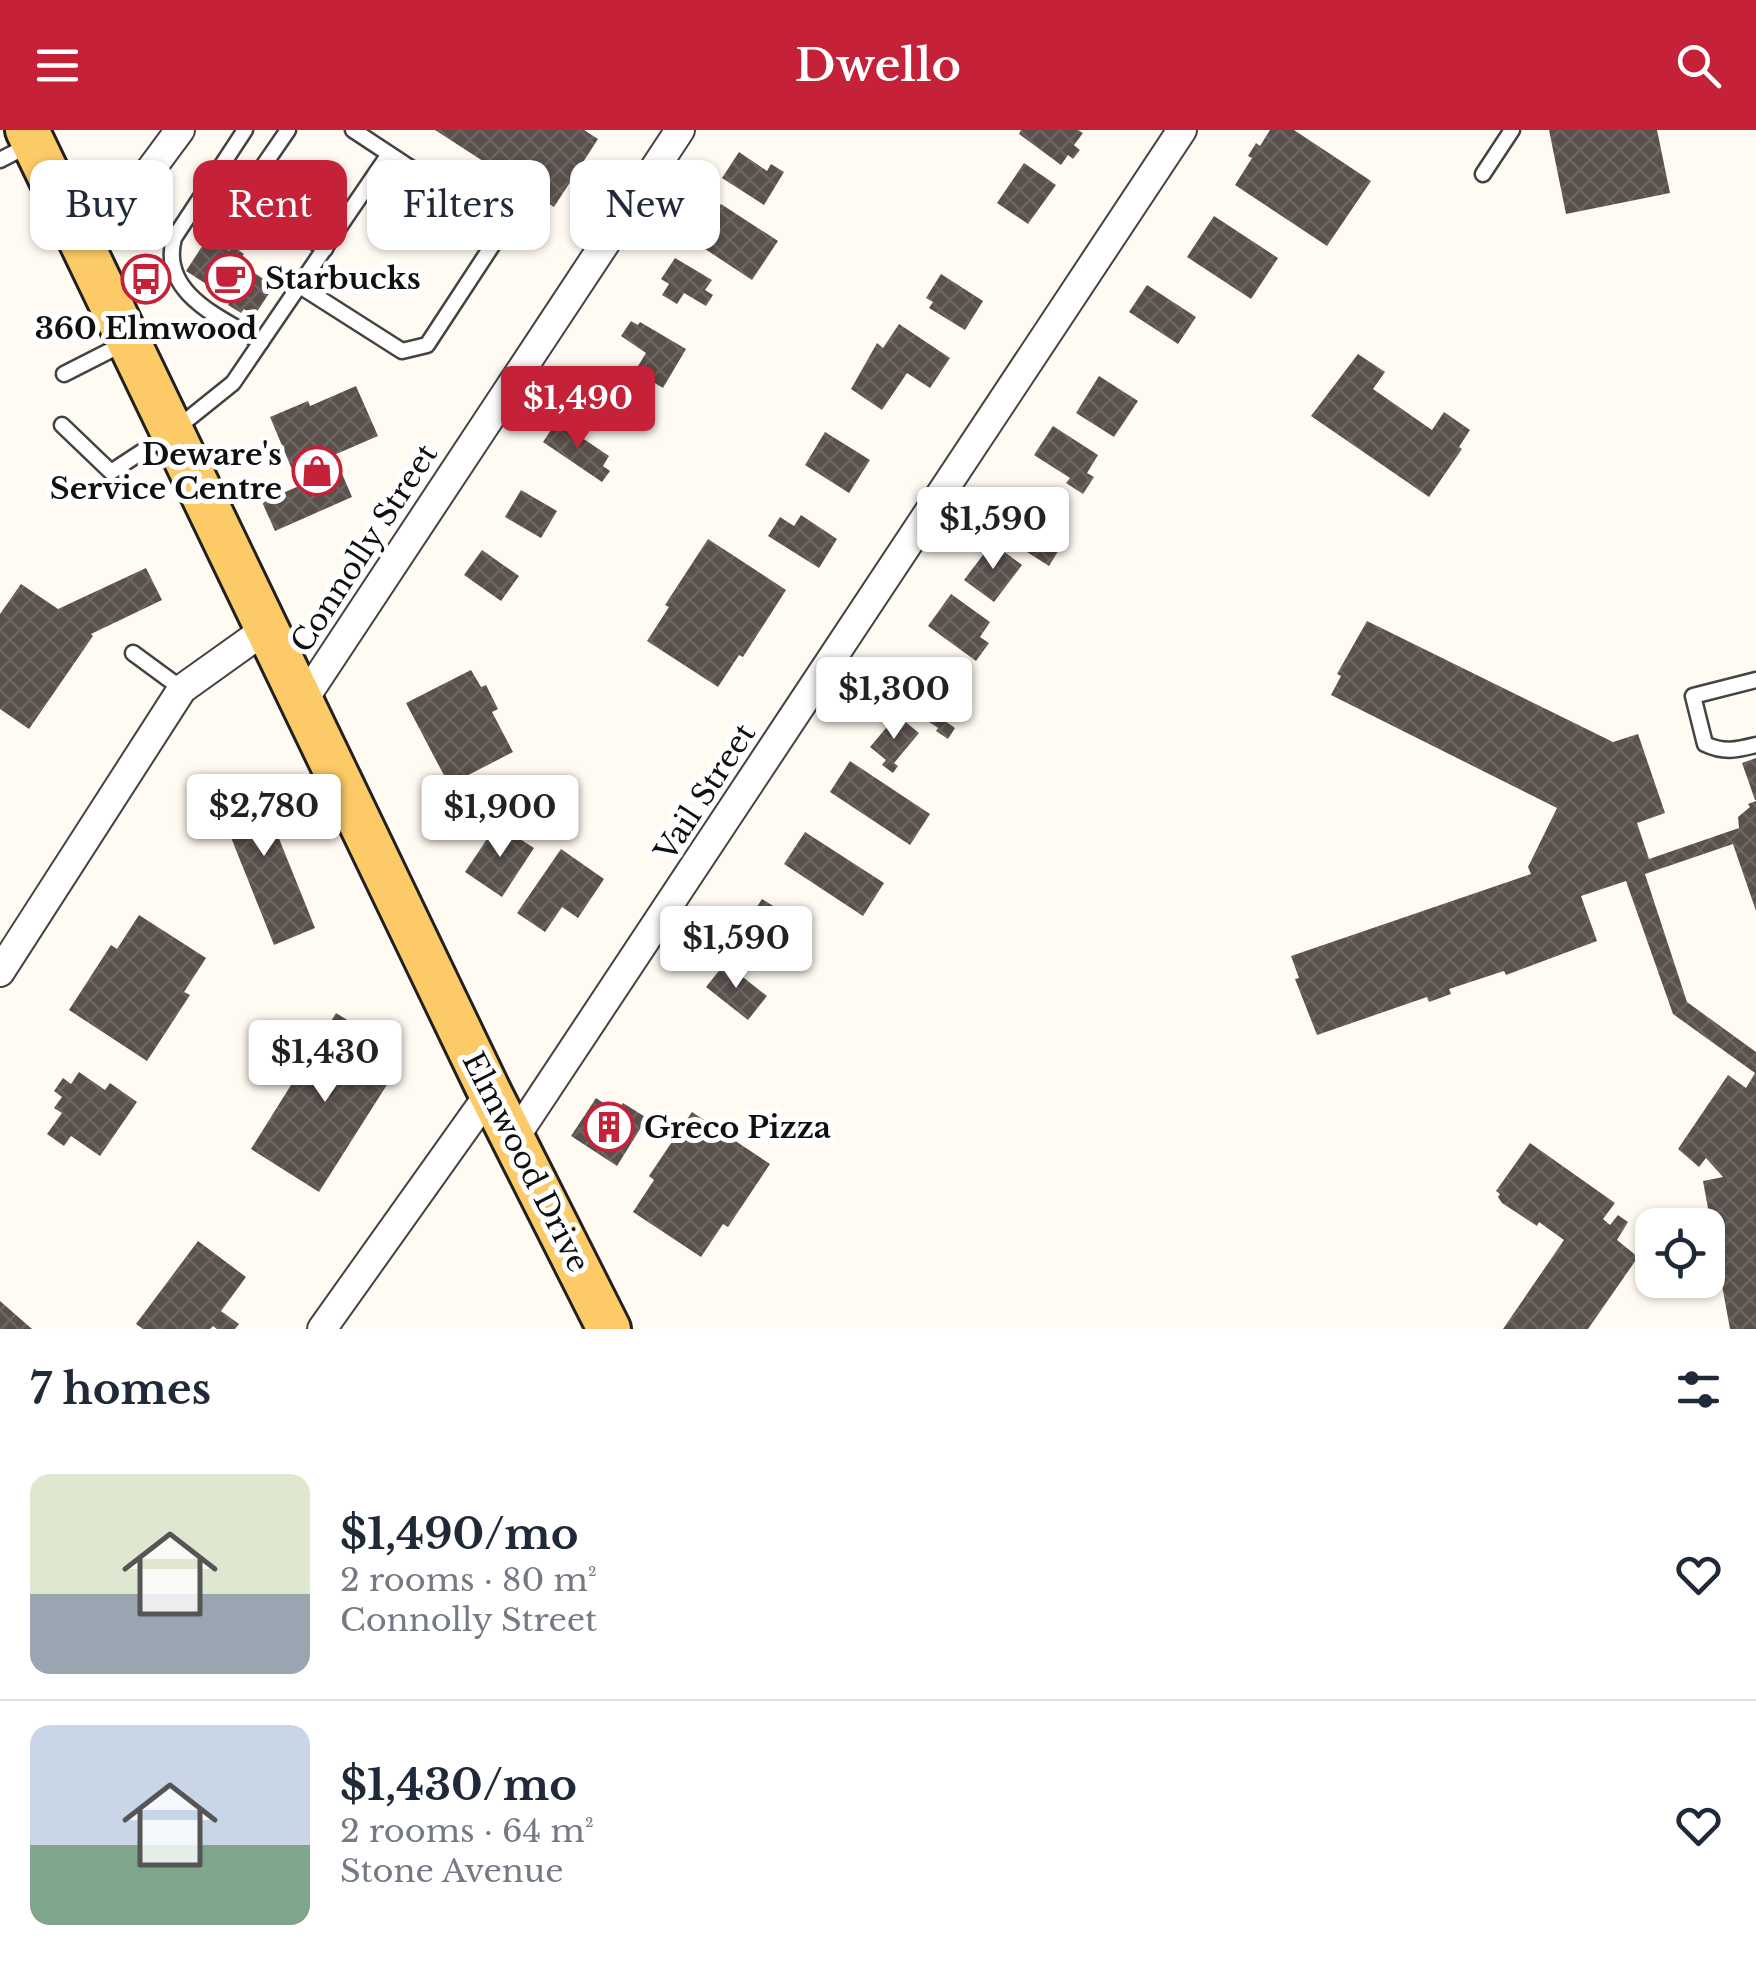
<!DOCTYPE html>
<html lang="en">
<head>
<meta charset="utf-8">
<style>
	body { margin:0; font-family:"Libre Baskerville",serif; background:#f2f2f3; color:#1f2937; height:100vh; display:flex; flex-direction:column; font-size:38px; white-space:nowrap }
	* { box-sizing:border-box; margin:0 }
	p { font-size:32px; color:#747a83 }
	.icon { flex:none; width:55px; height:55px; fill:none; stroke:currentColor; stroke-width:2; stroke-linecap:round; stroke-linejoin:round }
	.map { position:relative; height:1199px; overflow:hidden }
	.panel { display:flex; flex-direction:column; background:#fff; flex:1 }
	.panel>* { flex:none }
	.guide { position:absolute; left:30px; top:30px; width:1000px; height:90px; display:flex; gap:20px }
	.buttons { position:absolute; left:1635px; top:1078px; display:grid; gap:20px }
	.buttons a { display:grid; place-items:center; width:90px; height:90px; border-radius:20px; background:#fff; box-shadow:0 2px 8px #0004; font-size:50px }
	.price { position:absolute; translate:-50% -85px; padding:0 22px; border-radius:10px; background:#fff; color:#222; font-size:32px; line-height:65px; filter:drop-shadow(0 2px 5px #0008) }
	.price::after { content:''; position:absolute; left:50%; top:60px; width:30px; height:22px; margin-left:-15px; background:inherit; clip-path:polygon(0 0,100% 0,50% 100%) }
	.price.on { background:#c52239; color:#fff }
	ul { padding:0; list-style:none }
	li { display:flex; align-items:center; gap:30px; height:250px; padding:0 30px }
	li+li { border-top:2px solid #e0e1e3 }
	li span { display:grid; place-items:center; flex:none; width:280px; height:200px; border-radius:20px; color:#555 }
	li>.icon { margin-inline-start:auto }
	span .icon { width:120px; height:120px; fill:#fffc; stroke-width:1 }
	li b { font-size:42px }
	h2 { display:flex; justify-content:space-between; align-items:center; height:120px; padding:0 30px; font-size:42px }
	.chip { padding:0 35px; border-radius:20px; background:#fff; box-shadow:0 2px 8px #0004; font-size:35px; line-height:90px }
	.chip.on { background:#c52239; color:#fff }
	header { display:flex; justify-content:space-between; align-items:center; height:130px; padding:0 30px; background:#c52239; color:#fff; font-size:45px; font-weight:600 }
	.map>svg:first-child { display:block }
	.building { fill:url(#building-cross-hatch) }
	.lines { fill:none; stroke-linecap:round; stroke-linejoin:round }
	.lane-casing { stroke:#434343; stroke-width:19 }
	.street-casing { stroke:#434343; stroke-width:32 }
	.primary-casing { stroke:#212121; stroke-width:48 }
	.lane { stroke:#fff; stroke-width:14 }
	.street { stroke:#fff; stroke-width:28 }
	.primary { stroke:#fcca66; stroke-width:42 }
	.labels { text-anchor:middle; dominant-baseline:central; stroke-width:10; stroke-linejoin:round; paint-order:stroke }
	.poi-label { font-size:30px; font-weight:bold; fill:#101010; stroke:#fff; text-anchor:start }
	.street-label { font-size:30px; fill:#101010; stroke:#fff }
</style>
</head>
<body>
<header><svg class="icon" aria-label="menu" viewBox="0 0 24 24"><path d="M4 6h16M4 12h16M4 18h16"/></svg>Dwello<svg class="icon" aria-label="search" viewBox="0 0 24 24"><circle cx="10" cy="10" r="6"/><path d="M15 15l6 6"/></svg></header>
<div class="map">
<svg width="1756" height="1199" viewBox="0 0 1756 1199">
	<defs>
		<pattern id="building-cross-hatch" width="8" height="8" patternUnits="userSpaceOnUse" patternTransform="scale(2.5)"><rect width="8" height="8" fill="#59504c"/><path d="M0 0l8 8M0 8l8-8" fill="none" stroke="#6c6561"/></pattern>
	</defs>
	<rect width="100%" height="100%" fill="#fffbf3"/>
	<g class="building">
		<path d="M435,0H584L598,9L554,77Z"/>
		<path d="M1021,0H1078L1083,3L1074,15L1080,20L1073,29L1068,25L1061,35L1019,4Z"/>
		<path d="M1270,0H1294L1371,51L1327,116L1235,55L1252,28L1248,26L1256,13L1260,16Z"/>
		<path d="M1549,0H1657L1670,63L1566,84Z"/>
		<path d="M739,22L767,41L771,34L784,42L764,75L722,48Z"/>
		<path d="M1024,33L1056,55L1028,94L997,73Z"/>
		<path d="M721,74L778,111L752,150L696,113Z"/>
		<path d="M1214,86L1278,128L1251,169L1187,127Z"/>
		<path d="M208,107L229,121L233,116L244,124L238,132L274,156L254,186L244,179L241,183L228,175L231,170L186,141Z"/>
		<path d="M675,128L712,150L705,160L713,165L706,176L684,163L677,174L662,165L669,154L661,149Z"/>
		<path d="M941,144L983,171L965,200L929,178L933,172L926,168Z"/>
		<path d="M1147,155L1196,187L1178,214L1129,182Z"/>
		<path d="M631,191L638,195L640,192L686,219L663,258L635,241L646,223L621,206Z"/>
		<path d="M899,194L950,228L930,258L907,243L882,280L851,259L877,213L883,218Z"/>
		<path d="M1358,224L1385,242L1373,259L1432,300L1444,282L1470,300L1459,317L1462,319L1429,367L1311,286Z"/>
		<path d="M601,241L640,268L634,276L640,279L635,286L631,283L618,297L607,289L610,284L584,266Z"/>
		<path d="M1099,246L1138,271L1114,307L1076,283Z"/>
		<path d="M356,256L378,306L334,325L352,367L275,401L262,372L299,356L270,287L308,271L310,276Z"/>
		<path d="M557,291L609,326L603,336L610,341L602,352L543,312Z"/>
		<path d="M1053,296L1098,325L1087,343L1094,347L1083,364L1066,353L1070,348L1034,325Z"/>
		<path d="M825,302L870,330L849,363L805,335Z"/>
		<path d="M521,360L557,381L541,408L505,387Z"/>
		<path d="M1010,369L1051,394L1044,404L1062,415L1049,436L1000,405L1002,402L992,397Z"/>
		<path d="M801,385L837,409L819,438L768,406L780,387L794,396Z"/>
		<path d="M708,409L786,460L743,527L739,525L718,557L647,511L669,477L665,475Z"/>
		<path d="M992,413L1022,435L994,472L964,450Z"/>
		<path d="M482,420L519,446L501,471L464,445Z"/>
		<path d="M146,438L162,470L91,504L93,506L29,599L0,579V484L21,454L58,479Z"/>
		<path d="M951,464L990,492L980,507L989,513L976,531L928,496Z"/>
		<path d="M1367,491L1613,612L1638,604L1665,683L1637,693L1649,729L1739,698L1738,687L1750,677L1748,674L1756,671V781L1733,714L1645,744L1687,872L1756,922V1199H1730L1703,1051L1723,1047L1706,1028L1699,1037L1678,1019L1728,945L1746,958L1755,943L1673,884L1626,751L1581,766L1597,811L1506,845L1504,841L1449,859L1451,864L1429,872L1427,867L1317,905L1295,849L1299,848L1291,826L1531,744L1528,737L1557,678L1331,565L1341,546L1337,544Z"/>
		<path d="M918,529L966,559L945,591L955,598L948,609L936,601L938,598L893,568Z"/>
		<path d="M471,540L481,557L486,555L498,579L492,582L513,622L449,655L406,573Z"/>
		<path d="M897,585L919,603L894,633L898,636L893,643L882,635L886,630L870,617Z"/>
		<path d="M1756,628V670H1755L1742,633Z"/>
		<path d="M850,631L930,684L910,715L830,662Z"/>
		<path d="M253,644L315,798L274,815L212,660Z"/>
		<path d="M497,694L534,718L502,767L465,742Z"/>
		<path d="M805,702L884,753L863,786L784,734Z"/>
		<path d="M561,719L604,749L578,788L562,777L545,802L517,783Z"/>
		<path d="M762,769L802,794L778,833L737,808Z"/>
		<path d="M139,785L206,828L184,862L190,865L147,931L69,880L111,815L117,819Z"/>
		<path d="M725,833L767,866L748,890L706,857Z"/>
		<path d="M336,883L370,904L366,909L380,918L373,928L395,942L319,1062L251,1019Z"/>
		<path d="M79,942L105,960L110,953L137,972L100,1026L71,1006L64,1016L47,1004L62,983L54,978L62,967L54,961L63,948L71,954Z"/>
		<path d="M596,968L617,982L623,973L647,988L617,1036L571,1006Z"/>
		<path d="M692,982L770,1034L728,1097L723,1094L701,1127L633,1082L654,1050L649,1046Z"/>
		<path d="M1530,1013L1615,1073L1603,1089L1610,1095L1618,1085L1628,1092L1617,1110L1638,1127L1588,1199H1503L1564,1110L1539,1092L1537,1096L1502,1073L1498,1067L1500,1064L1496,1061Z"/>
		<path d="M198,1111L246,1147L221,1181L239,1194L235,1199H217L213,1196L210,1199H143L136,1194Z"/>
		<path d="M0,1171L32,1199H0Z"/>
	</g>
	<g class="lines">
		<g class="lane-casing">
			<g id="lane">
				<path d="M245,0L174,108C159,164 222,188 261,212"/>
				<path d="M288,0L244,64L325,119"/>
				<path d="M0,30L31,14"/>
				<path d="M1483,44L1512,0"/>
				<path d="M300,156L402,221L427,215L503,99L353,0"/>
				<path d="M64,244L125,213"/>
				<path d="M62,295L111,342L172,302L233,253L389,24"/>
				<path d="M133,523L182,559"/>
				<path d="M1756,550L1693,566L1705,614C1724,623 1736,620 1756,615"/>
			</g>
		</g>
		<g class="street-casing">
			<g id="street">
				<path d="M88,124L180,0"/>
				<path d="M302,572L680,0"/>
				<path d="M0,842L182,559L266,499"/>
				<path d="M513,1010L1182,0"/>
				<path d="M322,1199L490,963"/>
			</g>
		</g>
		<g class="primary-casing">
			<path id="primary" d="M27,0L490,963L609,1199"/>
		</g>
		<use href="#lane" class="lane"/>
		<use href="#street" class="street"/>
		<use href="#primary" class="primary"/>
	</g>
	<defs>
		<g id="cafe-ring" transform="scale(2.5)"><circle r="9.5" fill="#fff" stroke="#c52239" stroke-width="1.5"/><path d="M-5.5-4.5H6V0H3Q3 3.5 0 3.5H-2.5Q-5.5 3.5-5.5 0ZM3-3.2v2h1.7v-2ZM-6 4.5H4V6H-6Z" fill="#c52239"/></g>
		<g id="bus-ring" transform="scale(2.5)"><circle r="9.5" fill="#fff" stroke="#c52239" stroke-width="1.5"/><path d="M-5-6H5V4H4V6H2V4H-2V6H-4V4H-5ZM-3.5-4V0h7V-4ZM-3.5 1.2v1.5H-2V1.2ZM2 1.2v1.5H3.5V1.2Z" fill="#c52239"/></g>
		<g id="shop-ring" transform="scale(2.5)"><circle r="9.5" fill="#fff" stroke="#c52239" stroke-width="1.5"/><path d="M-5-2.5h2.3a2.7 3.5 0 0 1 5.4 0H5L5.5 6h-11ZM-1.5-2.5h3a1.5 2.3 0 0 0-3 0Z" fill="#c52239"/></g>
		<g id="building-ring" transform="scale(2.5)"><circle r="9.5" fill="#fff" stroke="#c52239" stroke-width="1.5"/><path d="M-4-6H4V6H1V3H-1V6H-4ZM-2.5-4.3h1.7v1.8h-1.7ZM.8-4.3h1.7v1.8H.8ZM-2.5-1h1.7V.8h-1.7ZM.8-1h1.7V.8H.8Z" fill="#c52239"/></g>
	</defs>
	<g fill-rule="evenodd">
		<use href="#cafe-ring" x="230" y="148"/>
		<use href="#bus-ring" x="146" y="149"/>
		<use href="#shop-ring" x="317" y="341"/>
		<use href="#building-ring" x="609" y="997"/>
	</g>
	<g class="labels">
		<g class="poi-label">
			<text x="265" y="148">Starbucks</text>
			<text x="146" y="198" text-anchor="middle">360 Elmwood</text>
			<text x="282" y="324" text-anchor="end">Deware's<tspan x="282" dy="34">Service Centre</tspan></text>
			<text x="644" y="997">Greco Pizza</text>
		</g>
		<g class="street-label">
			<text transform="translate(364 418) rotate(-57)">Connolly Street</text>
			<text transform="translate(705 662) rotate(-57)">Vail Street</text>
			<text transform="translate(526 1032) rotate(63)">Elmwood Drive</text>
		</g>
	</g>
</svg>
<div class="buttons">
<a><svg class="icon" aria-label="locate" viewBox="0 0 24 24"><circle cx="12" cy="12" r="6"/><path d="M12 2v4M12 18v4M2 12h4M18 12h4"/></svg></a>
</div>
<b class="price on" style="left:578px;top:321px">$1,490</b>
<b class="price" style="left:993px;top:442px">$1,590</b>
<b class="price" style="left:894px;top:612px">$1,300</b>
<b class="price" style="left:264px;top:729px">$2,780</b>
<b class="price" style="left:500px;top:730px">$1,900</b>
<b class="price" style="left:736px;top:861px">$1,590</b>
<b class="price" style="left:325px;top:975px">$1,430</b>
<div class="guide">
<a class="chip">Buy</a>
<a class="chip on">Rent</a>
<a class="chip">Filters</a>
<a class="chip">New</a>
</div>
</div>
<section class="panel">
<h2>7 homes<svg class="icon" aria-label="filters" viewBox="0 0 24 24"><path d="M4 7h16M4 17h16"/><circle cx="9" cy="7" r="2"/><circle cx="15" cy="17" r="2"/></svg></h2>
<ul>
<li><span style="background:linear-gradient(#dfe7d0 60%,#9aa5b1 0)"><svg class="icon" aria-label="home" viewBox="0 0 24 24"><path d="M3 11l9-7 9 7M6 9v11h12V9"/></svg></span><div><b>$1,490/mo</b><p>2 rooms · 80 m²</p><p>Connolly Street</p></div><svg class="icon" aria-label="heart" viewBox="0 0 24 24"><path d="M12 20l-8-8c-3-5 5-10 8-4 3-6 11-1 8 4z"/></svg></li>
<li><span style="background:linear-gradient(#c9d6e8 60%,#7fa58c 0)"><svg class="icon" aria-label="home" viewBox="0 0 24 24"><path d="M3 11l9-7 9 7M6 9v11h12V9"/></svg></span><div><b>$1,430/mo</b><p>2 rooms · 64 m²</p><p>Stone Avenue</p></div><svg class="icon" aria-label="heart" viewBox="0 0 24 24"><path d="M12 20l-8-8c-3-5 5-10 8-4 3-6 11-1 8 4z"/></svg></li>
</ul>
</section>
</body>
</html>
